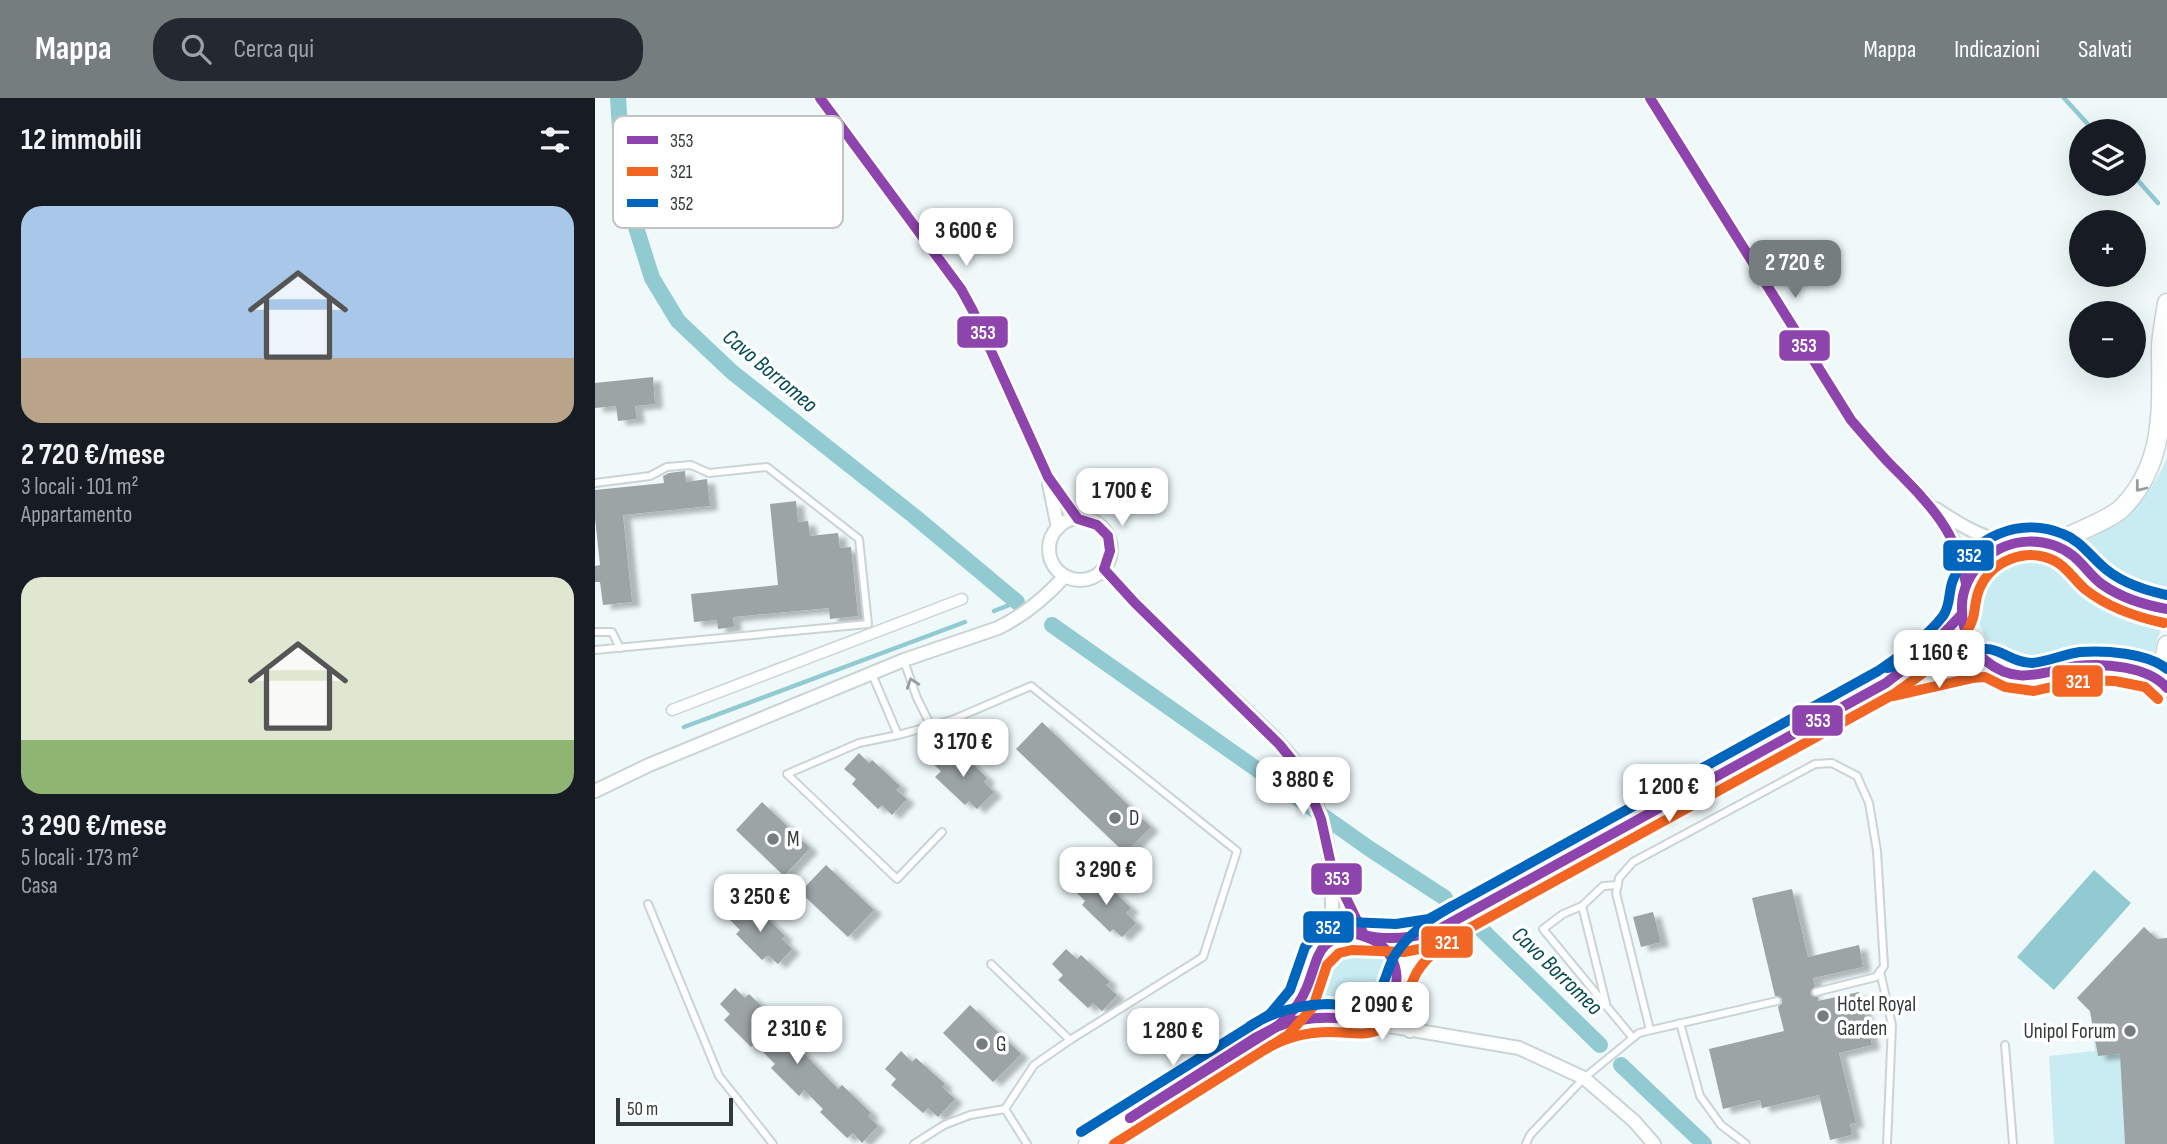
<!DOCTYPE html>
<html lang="it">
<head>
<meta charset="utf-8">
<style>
	body { margin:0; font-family:"Sofia Sans Condensed",sans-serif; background:#242831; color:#f1f3f6; height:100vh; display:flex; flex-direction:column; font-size:26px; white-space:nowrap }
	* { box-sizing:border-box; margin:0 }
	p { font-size:23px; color:#9ea1a6 }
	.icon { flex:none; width:38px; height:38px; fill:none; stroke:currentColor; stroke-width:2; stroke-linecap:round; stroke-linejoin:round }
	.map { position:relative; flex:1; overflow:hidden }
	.side { display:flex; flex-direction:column; background:#171b24; width:595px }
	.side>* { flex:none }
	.buttons { position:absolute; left:1474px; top:21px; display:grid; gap:14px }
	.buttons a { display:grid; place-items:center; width:77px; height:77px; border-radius:50%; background:#171b24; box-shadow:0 7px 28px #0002; font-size:35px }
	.scale { position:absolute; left:21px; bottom:18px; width:117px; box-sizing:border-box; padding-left:7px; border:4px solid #333a3b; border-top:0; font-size:19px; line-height:24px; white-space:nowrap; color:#333a3b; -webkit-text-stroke:5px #fff; paint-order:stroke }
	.price { position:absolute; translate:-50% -60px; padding:0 16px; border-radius:14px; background:#fff; color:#222; font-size:23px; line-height:46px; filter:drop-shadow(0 2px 4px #0008) }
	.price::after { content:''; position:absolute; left:50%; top:42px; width:21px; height:16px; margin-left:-10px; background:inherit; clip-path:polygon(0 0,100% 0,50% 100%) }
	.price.current { background:#757d7e; color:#fff }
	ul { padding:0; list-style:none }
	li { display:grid; align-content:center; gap:14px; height:371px; padding:0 21px }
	li span { display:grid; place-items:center; height:217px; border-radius:21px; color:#555 }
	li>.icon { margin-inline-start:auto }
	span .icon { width:126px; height:126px; fill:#fffc; stroke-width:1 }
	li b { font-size:30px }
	h2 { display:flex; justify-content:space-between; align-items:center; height:84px; padding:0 21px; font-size:30px }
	header { display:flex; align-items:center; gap:42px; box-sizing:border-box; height:98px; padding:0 35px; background:#757d7e; color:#fff }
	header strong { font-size:33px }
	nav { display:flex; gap:38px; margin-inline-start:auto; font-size:24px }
	.search { width:490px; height:63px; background:#242831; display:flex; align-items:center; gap:18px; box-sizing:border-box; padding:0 24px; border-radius:28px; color:#9ea1a6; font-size:26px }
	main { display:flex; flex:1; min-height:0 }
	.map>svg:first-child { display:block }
	.green { fill:#c8ecf1 }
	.water { fill:#92cad1 }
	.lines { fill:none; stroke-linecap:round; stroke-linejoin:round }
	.stream { stroke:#92cad1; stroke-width:4.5 }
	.canal { stroke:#92cad1; stroke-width:16 }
	.building { fill:#9ca4a5; filter:url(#shadow) }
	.service-casing { stroke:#cbd4d4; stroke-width:10 }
	.pedestrian-casing { stroke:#cbd4d4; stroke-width:13 }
	.minor-casing { stroke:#cbd4d4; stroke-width:16 }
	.secondary-casing { stroke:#cbd4d4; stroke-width:21 }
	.service { stroke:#fdfefe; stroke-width:6 }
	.pedestrian { stroke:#fdfefe; stroke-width:10 }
	.minor { stroke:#fdfefe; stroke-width:12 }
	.secondary { stroke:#fdfefe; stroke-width:18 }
	.bus-1-casing { stroke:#fff; stroke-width:16 }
	.bus-2-casing { stroke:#fff; stroke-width:16 }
	.bus-3-casing { stroke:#fff; stroke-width:16 }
	.bus-1 { stroke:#8e44ad; stroke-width:10 }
	.bus-2 { stroke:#f26522; stroke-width:10 }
	.bus-3 { stroke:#0065bd; stroke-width:10 }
	.oneway { stroke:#989c9c }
	.poi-dot { fill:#757d7e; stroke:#fff; stroke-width:2.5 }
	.labels { text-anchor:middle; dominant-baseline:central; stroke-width:7; stroke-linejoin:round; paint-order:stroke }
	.poi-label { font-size:21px; fill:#333a3b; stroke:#fff; text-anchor:start }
	.water-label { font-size:23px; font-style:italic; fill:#004a51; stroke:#fff }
	.key { fill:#fff; stroke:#c2c4c4; stroke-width:2 }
	.key-label { font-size:19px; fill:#333a3b }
	.line-badge { stroke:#fff; stroke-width:2.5 }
	.badge-label { font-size:19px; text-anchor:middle; font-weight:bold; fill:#fff }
</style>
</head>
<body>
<header>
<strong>Mappa</strong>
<div class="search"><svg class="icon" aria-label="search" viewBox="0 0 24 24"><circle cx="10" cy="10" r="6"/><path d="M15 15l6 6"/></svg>Cerca qui</div>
<nav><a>Mappa</a><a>Indicazioni</a><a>Salvati</a></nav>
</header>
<main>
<section class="side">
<h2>12 immobili<svg class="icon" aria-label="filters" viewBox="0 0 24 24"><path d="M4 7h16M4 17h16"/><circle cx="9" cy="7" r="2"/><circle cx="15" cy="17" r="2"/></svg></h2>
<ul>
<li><span style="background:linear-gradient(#a9c7e8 70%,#b9a48a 0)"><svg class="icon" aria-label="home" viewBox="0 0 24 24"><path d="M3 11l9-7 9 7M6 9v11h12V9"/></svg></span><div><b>2 720 €/mese</b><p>3 locali · 101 m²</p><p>Appartamento</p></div></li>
<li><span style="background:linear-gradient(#dfe7d0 75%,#8fb573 0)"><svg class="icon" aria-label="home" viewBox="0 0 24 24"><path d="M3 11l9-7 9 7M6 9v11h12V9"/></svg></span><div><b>3 290 €/mese</b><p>5 locali · 173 m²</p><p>Casa</p></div></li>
</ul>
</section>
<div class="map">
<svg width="1572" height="1046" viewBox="0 0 1572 1046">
	<defs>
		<filter id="shadow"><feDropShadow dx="8" dy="4.5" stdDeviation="2" flood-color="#0004"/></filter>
	</defs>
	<rect width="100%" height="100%" fill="#eff9fa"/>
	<g class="green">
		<path d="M1572,360V490C1559,489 1547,484 1536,487L1520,478L1486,442C1527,428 1555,400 1572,360Z"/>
		<path d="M1450,455L1471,464L1496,492L1519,507L1549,518L1572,520C1563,536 1560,548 1558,566C1537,560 1517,556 1495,556C1466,557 1440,577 1411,560C1377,540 1372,491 1404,466C1417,455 1435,456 1450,455Z"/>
		<path d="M1549,829L1562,841L1572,840V1046H1459L1454,958L1500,953L1495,913L1482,900Z"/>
		<circle cx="759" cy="880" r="34"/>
	</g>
	<path class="water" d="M1499,772L1536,805L1459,892L1422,859Z"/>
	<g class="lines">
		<g class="stream">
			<path d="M1469,0L1499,33"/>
			<path d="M1538,77L1563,105"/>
			<path d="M399,513L422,504"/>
			<path d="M89,629L370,524"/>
		</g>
		<g class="canal">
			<path d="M23,0L29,91L57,180L83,223L137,274L319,418L422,504"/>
			<path d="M457,527L775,751L850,800"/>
			<path d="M887,832L1005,947"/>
			<path d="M1026,967L1109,1046"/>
		</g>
	</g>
	<g class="building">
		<path d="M58,279L60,306L40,308L42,321L23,323L21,308L0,310V285Z"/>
		<path d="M90,373L91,384L112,381L115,408L28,417L37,504L8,507L5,484H0V468L5,467L0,420V392L69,385L68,378L74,375Z"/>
		<path d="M201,403L203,424L213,423L215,438L243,435L245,450L256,449L263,518L235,521L234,510L138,519L139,529L123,531L122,522L99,524L96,496L183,487L175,406Z"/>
		<path d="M447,624L556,729L530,755L421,651Z"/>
		<path d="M350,652L359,660L365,654L392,680L389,684L399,694L382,711L374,703L370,707L340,679L346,673L337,665Z"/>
		<path d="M264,655L274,665L277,662L305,688L301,692L312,701L297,717L287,707L283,711L257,686L261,681L249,671Z"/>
		<path d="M167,704L215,750L189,778L141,732Z"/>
		<path d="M231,767L279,812L253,839L205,794Z"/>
		<path d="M493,779L504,790L509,784L536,810L531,815L541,825L527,839L518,831L515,834L487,807L490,803L480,793Z"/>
		<path d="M1197,791L1213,859L1264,847L1268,869L1218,880L1220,888L1215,895L1217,898L1223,899V903L1264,894L1277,947L1244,955L1261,1025L1255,1026L1257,1037L1235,1042L1224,997L1167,1010L1165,1002L1128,1011L1114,951L1189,933L1183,909L1187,905V901L1180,898L1157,800Z"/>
		<path d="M150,805L160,814L163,811L190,838L187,841L197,851L183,866L173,857L167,862L141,836L145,832L134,821Z"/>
		<path d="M1058,814L1066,844L1046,849L1038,819Z"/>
		<path d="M1549,829L1562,841L1572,840V1046H1530L1525,956L1503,958L1495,913L1482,900Z"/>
		<path d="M471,851L482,861L486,857L515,884L511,887L522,897L507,913L498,905L493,910L463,882L468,877L457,866Z"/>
		<path d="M140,890L150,900L154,896L181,922L179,928L196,945L198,944L243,991L247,987L276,1015L273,1018L283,1028L267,1045L258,1035L252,1040L225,1014L228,1011L209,992L204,998L176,970L180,966L160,946L156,949L129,922L135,916L125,906Z"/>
		<path d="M375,907L426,956L398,984L348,935Z"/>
		<path d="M306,953L317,964L321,960L350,986L347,989L360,1001L343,1019L333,1010L328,1015L296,987L301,981L290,971Z"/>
	</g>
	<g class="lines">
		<g class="service-casing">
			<g id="service">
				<path d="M0,385L55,378L72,369L96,367L114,375L172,369L264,441L273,526L0,552"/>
				<path d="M0,534H17L25,550"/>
				<path d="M309,563L322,600L336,628L357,622L436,588L642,753L608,859L475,942"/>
				<path d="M277,576L303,637L336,628"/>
				<path d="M303,637L264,645L192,676L302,781L347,734"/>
				<path d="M1023,787L1008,788L987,808L968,816L948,831L1037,939"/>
				<path d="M53,806L124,978L178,1046"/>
				<path d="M987,808L1011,905"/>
				<path d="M396,866L475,942L439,967L410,1011"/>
				<path d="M1285,873L1297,927L1292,1046"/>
				<path d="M1085,925L1105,998L1126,1027L1151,1046"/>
				<path d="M1055,932L1021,795L1024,780L1038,764L1220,666L1237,665L1262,678L1274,705L1282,753L1289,868L1281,879L1221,894"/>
				<path d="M1410,947L1418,1046"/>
				<path d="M319,1046L349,1027L375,1017L410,1011L432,1046"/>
				<path d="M931,1046L935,1037L989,980L1044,935L1182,903"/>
			</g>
		</g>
		<g class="pedestrian-casing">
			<path id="pedestrian" d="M77,612L367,501"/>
		</g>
		<g class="minor-casing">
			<g id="minor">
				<path d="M225,0L366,191L378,213L453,379L483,421"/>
				<path d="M1055,0L1256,322C1268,336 1280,350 1293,364C1328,399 1366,433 1371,486"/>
				<path d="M454,386L463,430"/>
				<path d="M1341,411C1365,427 1387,440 1415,446"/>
				<circle cx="485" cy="451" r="31"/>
				<path d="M509,471C551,518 597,561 642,604C665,627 694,650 710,680C737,731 738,785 737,842"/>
				<path d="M0,693L54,667L309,562L403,530C430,517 450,500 470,478"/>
				<path d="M739,775L769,837"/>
				<path d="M801,892C802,909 805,919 815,933"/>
				<path d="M765,923L924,950L989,980L1039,1023L1059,1046"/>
			</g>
		</g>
		<g class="secondary-casing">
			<g id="secondary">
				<path d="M1458,447C1479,433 1505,427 1525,412C1572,366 1566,310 1566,248C1567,233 1570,219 1572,205"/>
				<path d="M1572,547L1569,564L1572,590"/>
				<path d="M1298,584L1375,566L1393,565"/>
				<path d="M1571,587C1565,583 1560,578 1553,576C1530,568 1498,564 1474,570C1458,574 1443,580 1427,579C1386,574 1358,532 1369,493C1381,451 1430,430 1468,451C1485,461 1495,479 1512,489C1531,501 1550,507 1572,511"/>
				<circle cx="759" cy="880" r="44"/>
				<path d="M777,840H818L839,834L1291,585L1332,553L1367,516"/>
				<path d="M803,882L819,855L839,834"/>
				<path d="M684,927L722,921L742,920"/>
				<path d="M493,1046L684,927L708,899L715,878"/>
			</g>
		</g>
		<use href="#service" class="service"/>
		<use href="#pedestrian" class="pedestrian"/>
		<use href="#minor" class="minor"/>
		<use href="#secondary" class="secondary"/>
		<g class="bus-1-casing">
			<g id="bus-1">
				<path d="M225,0L366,191L378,213L453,379L483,421L502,427L513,438L515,453L509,471L540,505L684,646L707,674L726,721L737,771L769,837C793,843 816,840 839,834L1291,585L1332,553L1367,516"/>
				<path d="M1055,0L1256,322C1268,336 1280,350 1292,363C1331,403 1361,429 1371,486"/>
				<path d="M1572,511C1549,507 1527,500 1508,487C1496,479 1489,466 1477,457C1451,438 1414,439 1390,461C1375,474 1366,493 1367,512C1367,532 1376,551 1391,563C1423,589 1448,573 1482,568C1509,565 1553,568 1572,590"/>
				<path d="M761,836C776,840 788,845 796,859C809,882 798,914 772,921C762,924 751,921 740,920C720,919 699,922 681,929C694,919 706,904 712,889C725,856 721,841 761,836Z"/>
				<path d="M535,1020L660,940L681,929"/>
				<path d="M535,1020L681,929"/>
			</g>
		</g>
		<g class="bus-2-casing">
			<g id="bus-2">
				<path d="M1298,598L1377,580L1390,579L1410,589L1439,593L1487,582L1520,583L1550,589L1563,601"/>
				<path d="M669,952C691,939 711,934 736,934C755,934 772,940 789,929C810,916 811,894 822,874C834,855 852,843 871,832"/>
				<path d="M519,1046L693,937L718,909L732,867L744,855L757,852L809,854L844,847L1299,596C1324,578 1353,558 1372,533C1382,518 1378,507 1384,492C1395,463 1432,448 1460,463C1472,469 1480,483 1491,492C1514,510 1541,519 1569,525"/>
			</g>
		</g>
		<g class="bus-3-casing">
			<g id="bus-3">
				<path d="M1292,570C1323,563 1361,550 1392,551C1406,551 1418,565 1437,565C1453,564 1469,556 1485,554C1509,552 1553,555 1572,571"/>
				<path d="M655,928C679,913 703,907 732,906C745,906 763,912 775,905C789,896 791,871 800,857C814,835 835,821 857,808"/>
				<path d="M486,1034L675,916L695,892L710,849L719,838L730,830L754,824L801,826L834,821L1283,573C1306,557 1331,540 1348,518C1356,507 1353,494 1358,482C1375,439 1425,418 1468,436C1484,442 1493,455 1505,466C1523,484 1548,492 1572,497"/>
			</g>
		</g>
		<use href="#bus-1" class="bus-1"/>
		<use href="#bus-2" class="bus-2"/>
		<use href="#bus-3" class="bus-3"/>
	</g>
	<defs><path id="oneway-chevron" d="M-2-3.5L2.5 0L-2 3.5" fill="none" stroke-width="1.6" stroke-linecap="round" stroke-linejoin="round" transform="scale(1.75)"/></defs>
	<g class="oneway">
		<use href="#oneway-chevron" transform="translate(1545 389) rotate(128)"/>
		<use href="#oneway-chevron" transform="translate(317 585) rotate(-109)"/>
	</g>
	<g class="poi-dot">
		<circle cx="520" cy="720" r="7"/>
		<circle cx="178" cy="741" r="7"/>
		<circle cx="1228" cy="918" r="7"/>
		<circle cx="1535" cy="933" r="7"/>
		<circle cx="387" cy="946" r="7"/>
	</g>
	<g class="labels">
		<g class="poi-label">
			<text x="534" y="720">D</text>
			<text x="192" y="741">M</text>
			<text x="1242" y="906">Hotel Royal<tspan x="1242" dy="24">Garden</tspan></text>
			<text x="1521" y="933" text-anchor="end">Unipol Forum</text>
			<text x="401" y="946">G</text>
		</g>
		<g class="water-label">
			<text transform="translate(175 273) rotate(40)">Cavo Borromeo</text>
			<text transform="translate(962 873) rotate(44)">Cavo Borromeo</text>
		</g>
	</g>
	<rect x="18" y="18" width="230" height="112" rx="10" class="key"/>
	<rect x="32" y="38" width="31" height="8" fill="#8e44ad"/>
	<rect x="32" y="69" width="31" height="9" fill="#f26522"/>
	<rect x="32" y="101" width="31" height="8" fill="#0065bd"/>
	<g class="key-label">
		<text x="75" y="49">353</text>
		<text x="75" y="80">321</text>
		<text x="75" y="112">352</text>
	</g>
	<g class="line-badge">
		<rect x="361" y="217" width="53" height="34" rx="7" fill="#8e44ad"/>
		<rect x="1183" y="231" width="53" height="33" rx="7" fill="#8e44ad"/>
		<rect x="1347" y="441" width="53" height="33" rx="7" fill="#0065bd"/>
		<rect x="1456" y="566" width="53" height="34" rx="7" fill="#f26522"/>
		<rect x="1196" y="606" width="53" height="33" rx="7" fill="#8e44ad"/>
		<rect x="715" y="764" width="53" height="34" rx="7" fill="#8e44ad"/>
		<rect x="707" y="812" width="53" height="34" rx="7" fill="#0065bd"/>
		<rect x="825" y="827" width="54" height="34" rx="7" fill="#f26522"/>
	</g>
	<g class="badge-label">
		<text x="388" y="241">353</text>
		<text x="1209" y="254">353</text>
		<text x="1374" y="464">352</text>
		<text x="1483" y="590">321</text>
		<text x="1223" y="629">353</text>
		<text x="742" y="787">353</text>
		<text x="733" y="836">352</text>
		<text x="852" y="851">321</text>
	</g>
</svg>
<div class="buttons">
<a><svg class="icon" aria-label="layers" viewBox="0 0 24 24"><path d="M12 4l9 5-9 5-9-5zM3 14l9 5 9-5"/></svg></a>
<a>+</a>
<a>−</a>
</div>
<div class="scale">50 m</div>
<b class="price" style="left:371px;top:170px">3 600 €</b>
<b class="price current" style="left:1200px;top:202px">2 720 €</b>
<b class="price" style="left:527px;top:430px">1 700 €</b>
<b class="price" style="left:1344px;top:592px">1 160 €</b>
<b class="price" style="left:368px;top:681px">3 170 €</b>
<b class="price" style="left:708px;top:719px">3 880 €</b>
<b class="price" style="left:1074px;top:726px">1 200 €</b>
<b class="price" style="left:511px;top:809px">3 290 €</b>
<b class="price" style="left:165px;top:836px">3 250 €</b>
<b class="price" style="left:787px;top:944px">2 090 €</b>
<b class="price" style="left:202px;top:968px">2 310 €</b>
<b class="price" style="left:578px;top:970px">1 280 €</b>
</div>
</main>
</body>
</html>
